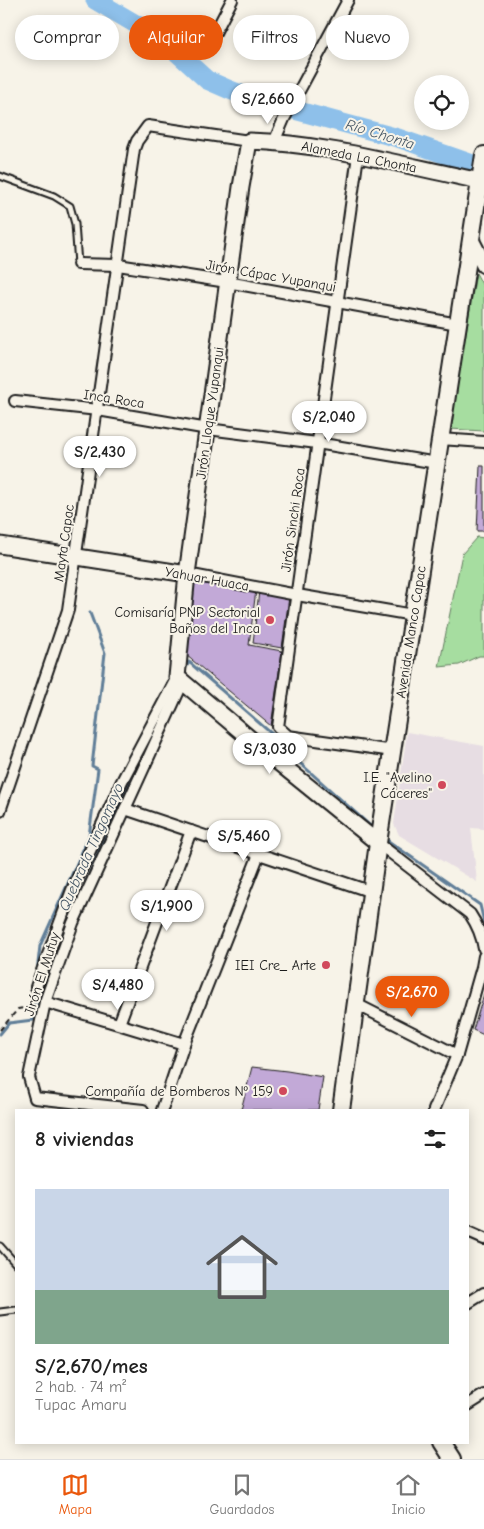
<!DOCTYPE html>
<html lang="es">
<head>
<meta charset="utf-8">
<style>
	body { margin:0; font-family:"Comic Neue",sans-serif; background:#f6f6f6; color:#222; height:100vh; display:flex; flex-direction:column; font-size:19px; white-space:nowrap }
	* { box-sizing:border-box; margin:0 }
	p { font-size:16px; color:#767676 }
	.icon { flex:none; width:28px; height:28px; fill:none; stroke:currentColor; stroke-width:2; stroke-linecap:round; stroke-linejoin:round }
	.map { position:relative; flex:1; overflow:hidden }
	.side { position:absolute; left:15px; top:1109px; width:454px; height:335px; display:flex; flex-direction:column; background:#fff; border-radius:0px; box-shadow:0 2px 12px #0003 }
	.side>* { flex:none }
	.banner { position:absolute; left:15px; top:15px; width:455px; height:45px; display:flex; gap:10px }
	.fabs { position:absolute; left:414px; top:75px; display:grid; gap:10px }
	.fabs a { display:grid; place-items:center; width:55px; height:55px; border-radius:50%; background:#fff; box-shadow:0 2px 12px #0003; font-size:25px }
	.price { position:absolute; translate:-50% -42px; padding:0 11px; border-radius:18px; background:#fff; color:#222; font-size:16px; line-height:32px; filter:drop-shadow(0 1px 2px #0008) }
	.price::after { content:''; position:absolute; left:50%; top:30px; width:15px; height:11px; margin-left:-8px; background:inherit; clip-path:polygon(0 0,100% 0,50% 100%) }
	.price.active { background:#ea580c; color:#fff }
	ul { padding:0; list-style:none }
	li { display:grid; align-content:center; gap:10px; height:265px; padding:0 20px }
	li+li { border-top:1px solid #e0e0e0 }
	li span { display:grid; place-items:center; height:155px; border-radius:0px; color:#555 }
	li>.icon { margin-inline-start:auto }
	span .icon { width:90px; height:90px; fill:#fffc; stroke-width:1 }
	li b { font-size:21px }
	h2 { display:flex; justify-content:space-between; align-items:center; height:60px; padding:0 20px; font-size:21px }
	.tag { padding:0 18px; border-radius:22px; background:#fff; box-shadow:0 2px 12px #0003; font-size:18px; line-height:45px }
	.tag.active { background:#ea580c; color:#fff }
	.tab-bar { display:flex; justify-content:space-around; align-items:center; height:70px; border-top:1px solid #e0e0e0; background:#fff; font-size:14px; color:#767676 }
	.tab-bar a { display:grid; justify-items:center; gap:2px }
	.tab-bar .active { color:#ea580c }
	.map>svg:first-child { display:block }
	.built { fill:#e7dde3 }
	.green { fill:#a6dda0; stroke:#617c5e }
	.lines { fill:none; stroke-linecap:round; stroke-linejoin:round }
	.stream { stroke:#607e98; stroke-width:3 }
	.river { stroke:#8ec0ea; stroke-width:19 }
	.building { fill:#c2a9d7; stroke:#1c1c1c }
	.lane-casing { stroke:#1c1c1c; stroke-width:9 }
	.street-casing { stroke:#1c1c1c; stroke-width:14 }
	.secondary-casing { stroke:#1c1c1c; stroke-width:19 }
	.primary-casing { stroke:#1c1c1c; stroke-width:20 }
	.path { stroke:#1c1c1c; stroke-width:2; stroke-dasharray:5 4; stroke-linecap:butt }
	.lane { stroke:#f7f3e8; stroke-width:5 }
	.street { stroke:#f7f3e8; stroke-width:10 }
	.secondary { stroke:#f7f3e8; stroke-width:15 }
	.primary { stroke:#f7f3e8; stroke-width:16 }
	.poi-dot { fill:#d1495b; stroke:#f7f3e8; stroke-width:2 }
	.labels { text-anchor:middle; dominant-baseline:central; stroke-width:4; stroke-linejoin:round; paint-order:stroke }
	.street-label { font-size:14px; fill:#1c1c1c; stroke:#f7f3e8 }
	.poi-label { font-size:14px; fill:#1c1c1c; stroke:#f7f3e8; text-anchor:end }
	.water-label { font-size:15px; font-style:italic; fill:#445564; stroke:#f7f3e8 }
</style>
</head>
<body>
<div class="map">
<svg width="484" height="1459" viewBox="0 0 484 1459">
	<rect width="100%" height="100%" fill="#f7f3e8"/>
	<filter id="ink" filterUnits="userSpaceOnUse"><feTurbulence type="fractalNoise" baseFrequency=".02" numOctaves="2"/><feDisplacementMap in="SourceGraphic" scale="10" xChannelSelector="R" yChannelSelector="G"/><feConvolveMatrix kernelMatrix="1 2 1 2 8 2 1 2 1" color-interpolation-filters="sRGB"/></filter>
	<g filter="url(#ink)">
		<path class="built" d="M407,732L484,746V829L471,828L477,882L399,835L394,824Z"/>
		<g class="green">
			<path d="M476,273L484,288V431L450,429Z"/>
			<path d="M477,537L484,538V656H479L459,665L439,667L462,554Z"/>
		</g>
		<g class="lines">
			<g class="stream">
				<path d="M184,671L189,662L287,747L292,756L375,830"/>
				<path d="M384,838L480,905L484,922"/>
				<path d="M72,914L114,816L159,722"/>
				<path d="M37,972L40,946L89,836L98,769L92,766L105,653L90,613"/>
				<path d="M34,1017L46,983"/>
				<path d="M33,1020L35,988"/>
				<path d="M0,1034L9,1023L33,1020"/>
			</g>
			<path class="river" d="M95,0L163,40L207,80L230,90L254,99L398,138L484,168"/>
		</g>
		<g class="building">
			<path d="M480,466H484V531H477Z"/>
			<path d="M193,578L256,590L249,645L282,651L271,726L186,655Z"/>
			<path d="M259,591L289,597L282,648L253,643Z"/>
			<path d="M484,994V1035L473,1030Z"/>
			<path d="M252,1067L287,1071L323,1077L318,1110H241Z"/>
		</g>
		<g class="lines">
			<g class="lane-casing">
				<g id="lane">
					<path d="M0,176L54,196L70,206L75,224L78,264"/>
					<path d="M0,1246L16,1264"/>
					<path d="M0,1312L16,1310"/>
				</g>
			</g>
			<g class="street-casing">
				<g id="street">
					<path d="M208,46L232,0"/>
					<path d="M274,142L284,119L348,0"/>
					<path d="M358,155L278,727L288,736L393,751"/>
					<path d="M78,264L118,265L227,282L458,324"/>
					<path d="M15,401L98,410L208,429L317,443L437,463"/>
					<path d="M440,439L484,442"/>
					<path d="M187,574L297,595L413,615"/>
					<path d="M125,809L372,892"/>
					<path d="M0,811L68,610L134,149L137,141L148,126L249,141"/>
					<path d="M378,843L470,914C478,926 482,935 484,949"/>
					<path d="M36,987L72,890L122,781L177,677"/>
					<path d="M45,1002L184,1044"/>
					<path d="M356,1004L457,1055"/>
					<path d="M119,1024L191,831"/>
					<path d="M143,1110L35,1098L29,1077L45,1002L73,923L183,682"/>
					<path d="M162,1110L184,1044L259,854"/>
					<path d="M434,1110L457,1055L482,967L484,956"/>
					<path d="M468,1232L484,1239"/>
					<path d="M468,1303L484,1293"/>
					<path d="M468,1405L484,1395"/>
				</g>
			</g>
			<g class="secondary-casing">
				<g id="secondary">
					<path d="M471,240L484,265"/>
					<path d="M0,545L187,574"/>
					<path d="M378,843L273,758L177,677L187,574L241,187L249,141C324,143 406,166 480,181"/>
				</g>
			</g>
			<g class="primary-casing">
				<g id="primary">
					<path d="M341,1110L378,843L484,155"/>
					<path d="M441,1442L452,1459"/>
				</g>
			</g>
			<path class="path" d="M0,1030L18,1009L29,1007L32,996"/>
			<use href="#lane" class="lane"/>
			<use href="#street" class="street"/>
			<use href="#secondary" class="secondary"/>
			<use href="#primary" class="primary"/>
		</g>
	</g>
	<g class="poi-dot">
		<circle cx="270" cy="620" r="5"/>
		<circle cx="442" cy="785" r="5"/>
		<circle cx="326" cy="965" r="5"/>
		<circle cx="283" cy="1091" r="5"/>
	</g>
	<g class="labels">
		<g class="street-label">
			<text transform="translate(359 157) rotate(11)">Alameda La Chonta</text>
			<text transform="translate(271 276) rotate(10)">Jirón Cápac Yupanqui</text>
			<text transform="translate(114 399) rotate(9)">Inca Roca</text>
			<text transform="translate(210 413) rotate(-82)">Jirón Lloque Yupanqui</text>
			<text transform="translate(293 520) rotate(-82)">Jirón Sinchi Roca</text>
			<text transform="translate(64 543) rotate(-82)">Mayta Capac</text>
			<text transform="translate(207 579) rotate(10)">Yahuar Huaca</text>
			<text transform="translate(411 632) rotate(-81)">Avenida Manco Capac</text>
			<text transform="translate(42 974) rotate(-72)">Jirón El Mutuy</text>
		</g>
		<g class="poi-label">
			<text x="260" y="612">Comisaría PNP Sectorial<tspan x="260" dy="16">Baños del Inca</tspan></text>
			<text x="432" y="777">I.E. "Avelino<tspan x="432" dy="16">Cáceres"</tspan></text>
			<text x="316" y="965">IEI Cre_ Arte</text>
			<text x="273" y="1091">Compañía de Bomberos Nº 159</text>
		</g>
		<g class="water-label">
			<text transform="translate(380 134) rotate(17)">Río Chonta</text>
			<text transform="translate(91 847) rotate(-66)">Quebrada Tingomayo</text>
		</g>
	</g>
</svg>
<div class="fabs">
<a><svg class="icon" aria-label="locate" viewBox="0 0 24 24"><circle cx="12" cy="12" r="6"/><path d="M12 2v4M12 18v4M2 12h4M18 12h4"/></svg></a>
</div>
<b class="price" style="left:268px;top:125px">S/2,660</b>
<b class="price" style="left:329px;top:443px">S/2,040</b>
<b class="price" style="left:100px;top:478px">S/2,430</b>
<b class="price" style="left:270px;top:775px">S/3,030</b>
<b class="price" style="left:244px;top:862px">S/5,460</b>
<b class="price" style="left:167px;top:932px">S/1,900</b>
<b class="price" style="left:118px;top:1011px">S/4,480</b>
<b class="price active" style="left:412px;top:1018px">S/2,670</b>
<div class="banner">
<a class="tag">Comprar</a>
<a class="tag active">Alquilar</a>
<a class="tag">Filtros</a>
<a class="tag">Nuevo</a>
</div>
<section class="side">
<h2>8 viviendas<svg class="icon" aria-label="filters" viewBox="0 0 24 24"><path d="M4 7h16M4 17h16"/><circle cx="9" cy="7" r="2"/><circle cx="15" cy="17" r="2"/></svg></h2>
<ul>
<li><span style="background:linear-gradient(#c9d6e8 65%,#7fa58c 0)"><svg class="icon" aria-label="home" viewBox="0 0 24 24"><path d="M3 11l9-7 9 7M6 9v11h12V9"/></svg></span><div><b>S/2,670/mes</b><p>2 hab. · 74 m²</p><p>Tupac Amaru</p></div></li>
</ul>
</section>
</div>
<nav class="tab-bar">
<a class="active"><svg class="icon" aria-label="map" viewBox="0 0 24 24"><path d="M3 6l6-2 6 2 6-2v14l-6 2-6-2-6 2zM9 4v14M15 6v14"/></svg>Mapa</a>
<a><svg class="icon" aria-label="saved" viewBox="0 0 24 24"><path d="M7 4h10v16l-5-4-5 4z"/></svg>Guardados</a>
<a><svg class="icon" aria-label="home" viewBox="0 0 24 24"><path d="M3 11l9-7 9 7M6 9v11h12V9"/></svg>Inicio</a>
</nav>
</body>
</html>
